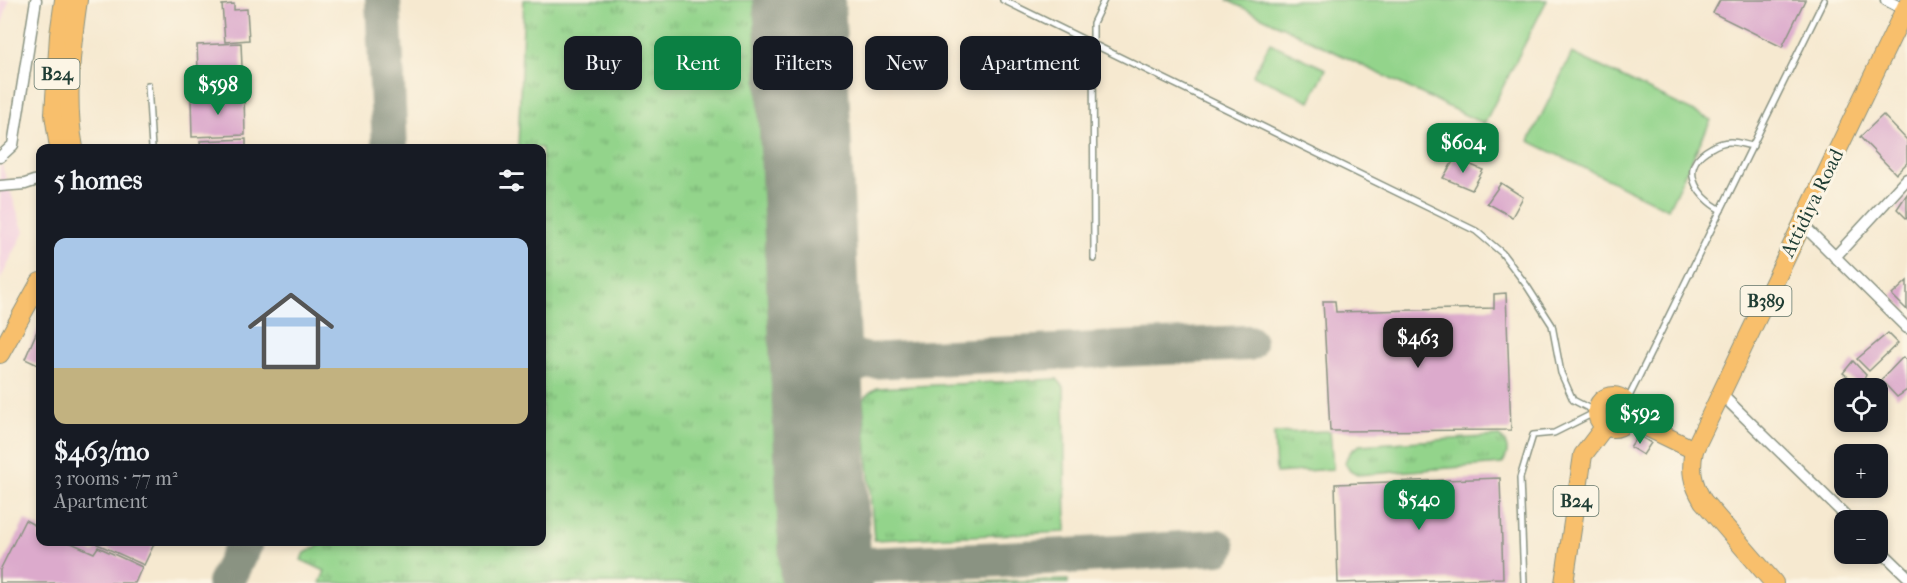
<!DOCTYPE html>
<html lang="en">
<head>
<meta charset="utf-8">
<style>
	body { margin:0; font-family:"IM FELL French Canon",serif; background:#20242c; color:#f1f3f6; height:100vh; display:flex; flex-direction:column; font-size:22px; white-space:nowrap }
	* { box-sizing:border-box; margin:0 }
	p { font-size:20px; color:#9ea1a6 }
	.icon { flex:none; width:33px; height:33px; fill:none; stroke:currentColor; stroke-width:2; stroke-linecap:round; stroke-linejoin:round }
	.map { position:relative; flex:1; overflow:hidden }
	.panel { position:absolute; left:36px; top:144px; width:510px; height:402px; display:flex; flex-direction:column; background:#171b24; border-radius:12px; box-shadow:0 3px 9px #0003 }
	.panel>* { flex:none }
	.top-card { position:absolute; left:564px; top:36px; width:570px; height:54px; display:flex; gap:12px }
	.controls { position:absolute; left:1834px; top:378px; display:grid; gap:12px }
	.controls a { display:grid; place-items:center; width:54px; height:54px; border-radius:12px; background:#171b24; box-shadow:0 3px 9px #0003; font-size:30px }
	.price { position:absolute; translate:-50% -51px; padding:0 14px; border-radius:12px; background:#0b8043; color:#fff; font-size:20px; line-height:39px; filter:drop-shadow(0 2px 3px #0008) }
	.price::after { content:''; position:absolute; left:50%; top:36px; width:18px; height:14px; margin-left:-9px; background:inherit; clip-path:polygon(0 0,100% 0,50% 100%) }
	.price.active { background:#222; color:#fff }
	ul { padding:0; list-style:none }
	li { display:grid; align-content:center; gap:12px; height:318px; padding:0 18px }
	li span { display:grid; place-items:center; height:186px; border-radius:12px; color:#555 }
	li>.icon { margin-inline-start:auto }
	span .icon { width:108px; height:108px; fill:#fffc; stroke-width:1 }
	li b { font-size:26px }
	h2 { display:flex; justify-content:space-between; align-items:center; height:72px; padding:0 18px; font-size:26px }
	.tag { padding:0 21px; border-radius:12px; background:#171b24; box-shadow:0 3px 9px #0003; font-size:21px; line-height:54px }
	.tag.active { background:#0b8043; color:#fff }
	.map>svg:first-child { display:block }
	.built { fill:#f3cfdf }
	.grass { fill:url(#grass-tufts); stroke:#598860; stroke-width:1.5 }
	.garden { fill:#93d48b; stroke:#598860; stroke-width:1.5 }
	.lines { fill:none; stroke-linecap:round; stroke-linejoin:round }
	.stream { stroke:#6db2e3; stroke-width:4 }
	.taxiway { stroke:#8a9382; stroke-width:36 }
	.runway { stroke:#8a9382; stroke-width:92 }
	.building { fill:#dcaacc }
	.service-casing { stroke:#8a9382; stroke-width:8 }
	.minor-casing { stroke:#8a9382; stroke-width:13 }
	.primary-casing { stroke:#8a9382; stroke-width:20 }
	.service { stroke:#fff; stroke-width:5 }
	.minor { stroke:#fff; stroke-width:10 }
	.primary { stroke:#f8bf6c; stroke-width:18 }
	.labels { text-anchor:middle; dominant-baseline:central; stroke-width:6; stroke-linejoin:round; paint-order:stroke }
	.shield { fill:#fcf5e5; stroke:#617469; stroke-width:1.5 }
	.shield-label { font-size:18px; font-weight:bold; fill:#1f3d34 }
	.street-label { font-size:20px; fill:#1f3d34; stroke:#fcf5e5 }
</style>
</head>
<body>
<div class="map">
<svg width="1907" height="583" viewBox="0 0 1907 583">
	<defs>
		<pattern id="grass-tufts" width="24" height="20" patternUnits="userSpaceOnUse" patternTransform="scale(1.5)"><rect width="24" height="20" fill="#93d48b"/><path d="M3 7l-1-3M5 7V3M7 7l1-3M15 17l-1-3M17 17v-4M19 17l1-3" fill="none" stroke="#77ad72"/></pattern>
	</defs>
	<rect width="100%" height="100%" fill="#fcf5e5"/>
	<filter id="ink" filterUnits="userSpaceOnUse"><feTurbulence type="fractalNoise" baseFrequency=".0167" numOctaves="2"/><feDisplacementMap in="SourceGraphic" scale="12" xChannelSelector="R" yChannelSelector="G"/><feConvolveMatrix kernelMatrix="1 2 1 2 8 2 1 2 1" color-interpolation-filters="sRGB"/></filter>
	<filter id="wash" filterUnits="userSpaceOnUse"><feTurbulence type="fractalNoise" baseFrequency=".008" numOctaves="4" result="noise"/><feDisplacementMap in="SourceGraphic" scale="24" xChannelSelector="R" yChannelSelector="G"/><feGaussianBlur stdDeviation="1.35" result="paint"/><feColorMatrix in="noise" values="0 0 0 0 0 0 0 0 0 0 0 0 0 0 0 0 0 1.4 0 .05"/><feComposite in="paint" operator="in"/></filter>
	<g filter="url(#wash)">
		<rect width="100%" height="100%" fill="#f6e9d0"/>
		<g class="built">
			<path d="M0,0H9L0,31Z"/>
			<path d="M0,160L24,232L0,280Z"/>
		</g>
		<g class="grass">
			<path d="M524,0H758L781,583H320L325,571L301,560L305,553L325,542H542V148H518Z"/>
			<path d="M1057,379L1064,387L1066,532L874,540L863,400L869,393L877,388Z"/>
			<path d="M1330,431L1333,469L1276,473L1274,433Z"/>
			<path d="M1499,436C1509,444 1509,454 1502,464L1357,475L1350,471L1345,463C1347,454 1352,449 1360,445Z"/>
			<path d="M1068,580V583H922Z"/>
		</g>
		<g class="garden">
			<path d="M1227,0H1547L1484,124Z"/>
			<path d="M1270,43L1326,69L1310,101L1253,75Z"/>
			<path d="M1572,53L1711,120L1668,209L1529,141Z"/>
		</g>
		<g class="lines">
			<path class="stream" d="M1899,0H1900"/>
			<g class="taxiway">
				<path d="M383,0L390,148"/>
				<path d="M813,303C823,335 832,353 867,361"/>
				<path d="M818,419C826,387 834,370 867,361L1248,343"/>
				<path d="M825,567L1068,556L1218,547"/>
				<path d="M225,583L245,542"/>
			</g>
			<path class="runway" d="M799,0L826,583"/>
		</g>
		<g id="blocks">
			<g class="building">
				<path d="M1720,0H1805L1782,47L1713,13Z"/>
				<path d="M234,4V10L247,9L249,40L225,42L222,5Z"/>
				<path d="M241,43L243,92L199,94L197,45Z"/>
				<path d="M244,96L245,135L192,137L191,97Z"/>
				<path d="M1883,115L1907,140V163L1896,174L1860,137Z"/>
				<path d="M246,139V148H201L200,141Z"/>
				<path d="M1455,158L1483,170L1472,190L1443,178Z"/>
				<path d="M1501,183L1523,197L1512,217L1487,203Z"/>
				<path d="M1907,194V219L1897,209Z"/>
				<path d="M1907,281V310L1892,295Z"/>
				<path d="M1506,293L1511,430L1330,431L1323,301H1335L1336,312L1494,308V294Z"/>
				<path d="M40,324V366L25,359Z"/>
				<path d="M1888,333L1898,343L1869,371L1857,359Z"/>
				<path d="M1903,357L1907,360V390L1897,397L1881,380Z"/>
				<path d="M1853,361L1866,375L1861,386L1865,381L1875,388H1859L1861,386L1843,373Z"/>
				<path d="M1638,435L1651,443L1643,455L1630,447Z"/>
				<path d="M1500,478L1503,578L1338,583L1335,484Z"/>
				<path d="M25,520L40,528V542H69L94,553L98,547L142,567L135,583H0V570Z"/>
				<path d="M98,542H155L144,565L97,544Z"/>
			</g>
		</g>
	</g>
	<g filter="url(#ink)">
		<use href="#blocks" fill-opacity="0" stroke="#8a9382" stroke-width="1.5"/>
		<g class="lines">
			<g class="service-casing">
				<g id="service">
					<path d="M1003,0L1476,231L1502,253L1527,286L1552,325L1561,373L1573,400L1596,412L1554,433L1533,435L1520,478L1524,583"/>
					<path d="M148,85L152,148"/>
					<path d="M1721,210C1696,196 1677,166 1711,148C1716,145 1723,142 1729,142C1736,141 1745,145 1753,146"/>
					<path d="M1094,259L1093,23L1104,0"/>
					<path d="M1626,403L1824,0"/>
				</g>
			</g>
			<g class="minor-casing">
				<g id="minor">
					<path d="M1886,0L1905,10"/>
					<path d="M0,157L13,145L36,0"/>
					<path d="M0,186L25,184L40,179"/>
					<path d="M1802,224L1907,328"/>
					<path d="M1835,257L1907,179"/>
					<path d="M1721,394L1850,520"/>
					<path d="M1878,548L1907,576"/>
				</g>
			</g>
			<g class="primary-casing">
				<g id="primary">
					<path d="M59,148L54,114L59,35L64,0"/>
					<path d="M74,148C65,101 71,48 78,0"/>
					<path d="M0,354L40,282"/>
					<circle cx="1613" cy="412" r="16"/>
					<path d="M1628,418L1694,450"/>
					<path d="M1564,583L1583,455L1605,426"/>
					<path d="M1774,583L1703,501C1692,483 1690,470 1694,450L1907,5"/>
				</g>
			</g>
			<use href="#service" class="service"/>
			<use href="#minor" class="minor"/>
			<use href="#primary" class="primary"/>
		</g>
	</g>
	<g class="labels">
		<g class="shield">
			<rect x="34.5" y="59" width="45" height="30" rx="4.5"/>
			<rect x="1740.5" y="286" width="51" height="30" rx="4.5"/>
			<rect x="1553.5" y="486" width="45" height="30" rx="4.5"/>
		</g>
		<g class="shield-label">
			<text x="57" y="74">B24</text>
			<text x="1766" y="301">B389</text>
			<text x="1576" y="501">B24</text>
		</g>
		<g class="street-label">
			<text transform="translate(1812 203) rotate(-64)">Attidiya Road</text>
		</g>
	</g>
</svg>
<div class="controls">
<a><svg class="icon" aria-label="locate" viewBox="0 0 24 24"><circle cx="12" cy="12" r="6"/><path d="M12 2v4M12 18v4M2 12h4M18 12h4"/></svg></a>
<a>+</a>
<a>−</a>
</div>
<b class="price" style="left:218px;top:116px">$598</b>
<b class="price" style="left:1463px;top:174px">$604</b>
<b class="price active" style="left:1418px;top:369px">$463</b>
<b class="price" style="left:1640px;top:445px">$592</b>
<b class="price" style="left:1419px;top:531px">$540</b>
<div class="top-card">
<a class="tag">Buy</a>
<a class="tag active">Rent</a>
<a class="tag">Filters</a>
<a class="tag">New</a>
<a class="tag">Apartment</a>
</div>
<section class="panel">
<h2>5 homes<svg class="icon" aria-label="filters" viewBox="0 0 24 24"><path d="M4 7h16M4 17h16"/><circle cx="9" cy="7" r="2"/><circle cx="15" cy="17" r="2"/></svg></h2>
<ul>
<li><span style="background:linear-gradient(#a9c7e8 70%,#c2b280 0)"><svg class="icon" aria-label="home" viewBox="0 0 24 24"><path d="M3 11l9-7 9 7M6 9v11h12V9"/></svg></span><div><b>$463/mo</b><p>3 rooms · 77 m²</p><p>Apartment</p></div></li>
</ul>
</section>
</div>
</body>
</html>
